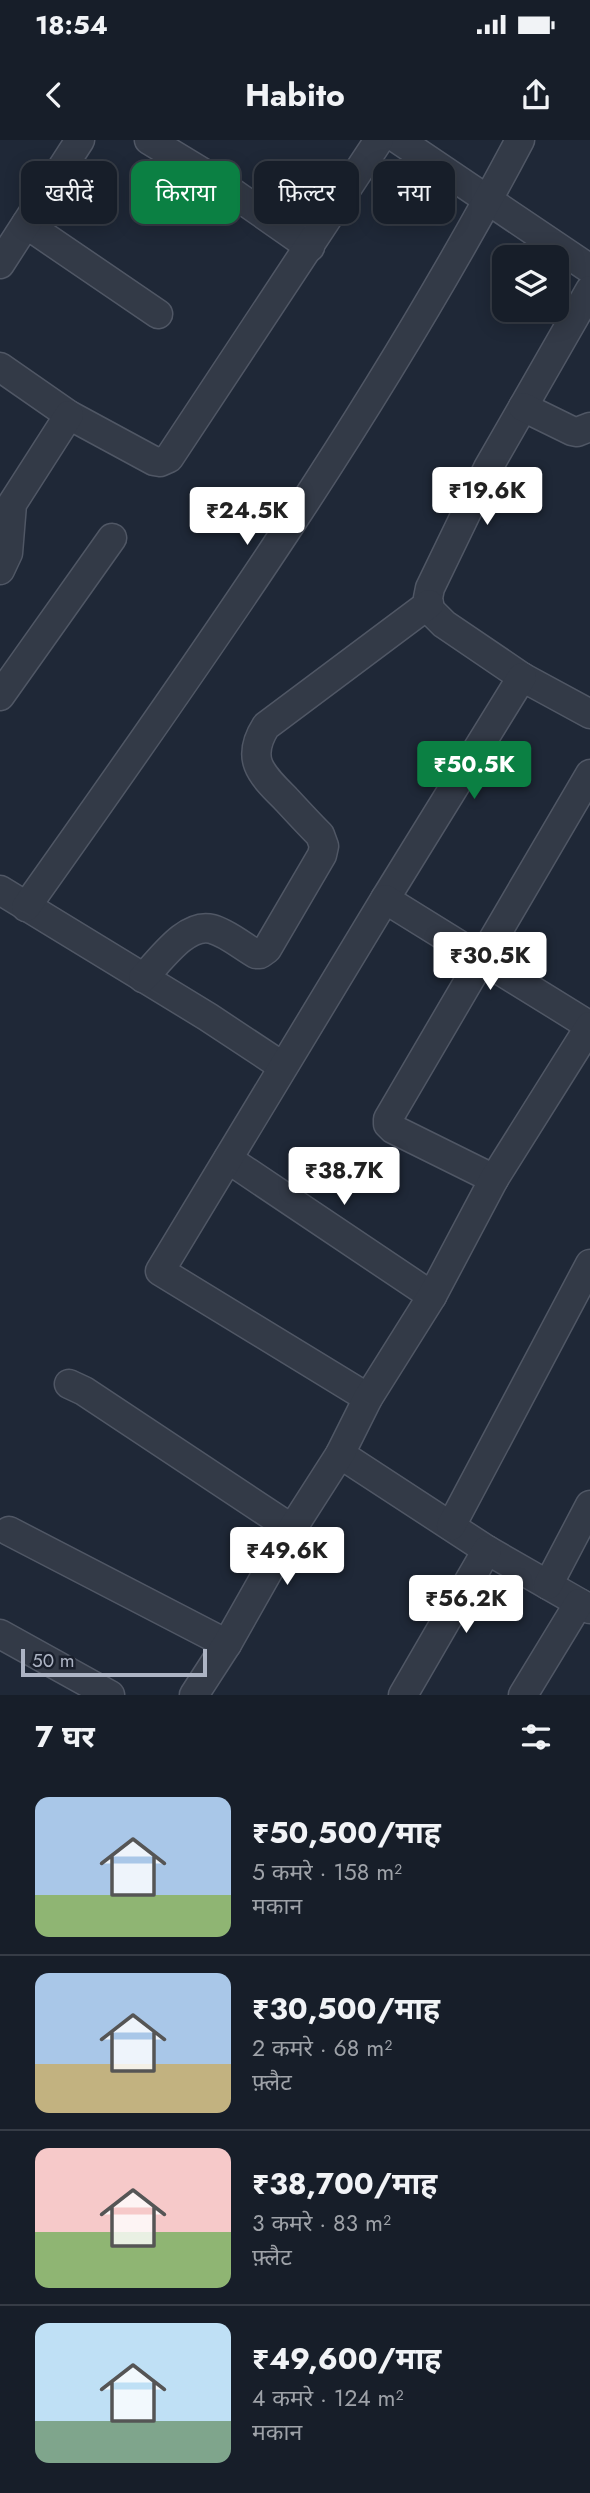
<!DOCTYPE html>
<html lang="hi">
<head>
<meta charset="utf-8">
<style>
	body { margin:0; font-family:Jost,"Noto Sans Devanagari",sans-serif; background:#242b35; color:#f1f3f6; height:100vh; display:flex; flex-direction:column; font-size:26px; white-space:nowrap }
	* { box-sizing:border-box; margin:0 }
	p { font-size:23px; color:#9ea2a8 }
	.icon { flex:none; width:38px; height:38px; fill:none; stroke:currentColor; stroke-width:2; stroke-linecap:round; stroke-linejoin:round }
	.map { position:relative; height:1555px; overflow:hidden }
	.details { display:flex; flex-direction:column; background:#171e29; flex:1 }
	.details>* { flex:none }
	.top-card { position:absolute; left:21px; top:21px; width:550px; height:63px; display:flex; gap:14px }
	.fabs { position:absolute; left:492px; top:105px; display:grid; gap:14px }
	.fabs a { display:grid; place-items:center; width:77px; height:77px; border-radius:14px; background:#171e29; box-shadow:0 4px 18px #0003,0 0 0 2px #363c46; font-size:35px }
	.scale { position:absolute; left:21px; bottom:18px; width:186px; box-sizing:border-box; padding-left:7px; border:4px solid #adb4c4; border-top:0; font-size:19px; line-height:24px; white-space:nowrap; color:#adb4c4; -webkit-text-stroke:5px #191f2c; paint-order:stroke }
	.price { position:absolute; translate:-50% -60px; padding:0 16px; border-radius:7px; background:#fff; color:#222; font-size:23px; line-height:46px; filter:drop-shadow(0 2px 4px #0008) }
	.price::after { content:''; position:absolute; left:50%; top:42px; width:21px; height:16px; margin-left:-10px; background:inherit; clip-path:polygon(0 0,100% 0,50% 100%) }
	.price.on { background:#0b8043; color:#fff }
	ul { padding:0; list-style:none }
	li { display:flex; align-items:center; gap:21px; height:175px; padding:0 35px }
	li+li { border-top:2px solid #363c46 }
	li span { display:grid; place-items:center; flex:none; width:196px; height:140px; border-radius:14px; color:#555 }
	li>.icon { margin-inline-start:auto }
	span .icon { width:84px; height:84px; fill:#fffc; stroke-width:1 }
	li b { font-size:30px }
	h2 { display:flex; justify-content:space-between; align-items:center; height:84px; padding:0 35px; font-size:30px }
	.pill { padding:0 24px; border-radius:14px; background:#171e29; box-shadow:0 4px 18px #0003,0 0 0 2px #363c46; font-size:24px; line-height:63px }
	.pill.on { background:#0b8043; color:#fff }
	.status { display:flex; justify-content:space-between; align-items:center; height:49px; padding:0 35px; background:#171e29; direction:ltr }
	.status svg { height:19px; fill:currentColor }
	header { display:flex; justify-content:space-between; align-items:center; height:91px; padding:0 35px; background:#171e29; font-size:32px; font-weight:700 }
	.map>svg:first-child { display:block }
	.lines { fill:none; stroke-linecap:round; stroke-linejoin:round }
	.minor-casing { stroke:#505765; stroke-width:31 }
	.minor { stroke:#333a47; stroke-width:28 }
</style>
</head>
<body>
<div class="status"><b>18:54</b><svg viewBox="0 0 49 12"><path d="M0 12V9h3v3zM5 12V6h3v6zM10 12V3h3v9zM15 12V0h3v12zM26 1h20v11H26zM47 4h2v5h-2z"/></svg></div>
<header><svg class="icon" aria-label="back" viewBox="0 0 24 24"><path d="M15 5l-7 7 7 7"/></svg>Habito<svg class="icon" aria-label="share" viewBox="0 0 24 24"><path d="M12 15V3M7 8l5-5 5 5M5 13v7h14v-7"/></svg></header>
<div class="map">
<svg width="590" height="1555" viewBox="0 0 590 1555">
	<rect width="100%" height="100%" fill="#1f2837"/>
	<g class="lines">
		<g class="minor-casing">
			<g id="minor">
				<path d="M149,0L210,37L310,107"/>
				<path d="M399,0L590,129"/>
				<path d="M26,84L158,174"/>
				<path d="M0,124L80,0"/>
				<path d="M590,150L488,328L430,448L428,458L430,470L444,484L522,537L590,574"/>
				<path d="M0,227L69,275L154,321L160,322L169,318L379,0"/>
				<path d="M523,267L572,291L577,292L590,287"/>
				<path d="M0,430L8,413L12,364L69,275"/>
				<path d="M0,556L112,398"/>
				<path d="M0,750L208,877L282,926"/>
				<path d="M385,759L522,537"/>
				<path d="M26,767C202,519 378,269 520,0"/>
				<path d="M143,838C160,821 186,782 212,789C227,793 242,806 256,814H260L267,809L322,715L324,706L320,695C308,683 297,671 285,658C261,634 245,619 266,586L429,464"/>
				<path d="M228,1019L432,1156"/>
				<path d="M494,1039L393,989L388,984V979L590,634"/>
				<path d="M69,1244L84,1251L292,1389"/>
				<path d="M368,1258L160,1131L385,759L590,886"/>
				<path d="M340,1314L487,1410L590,1469"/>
				<path d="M451,1386L590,1124"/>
				<path d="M9,1391L227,1504"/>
				<path d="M548,1445L590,1365"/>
				<path d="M0,1494L110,1555"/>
				<path d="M194,1555L227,1504L292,1389L340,1314L368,1258L432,1156L494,1039L590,886"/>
				<path d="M403,1555L487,1410"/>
				<path d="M523,1555L579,1463"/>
			</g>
		</g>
		<use href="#minor" class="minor"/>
	</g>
</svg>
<div class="fabs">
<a><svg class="icon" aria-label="layers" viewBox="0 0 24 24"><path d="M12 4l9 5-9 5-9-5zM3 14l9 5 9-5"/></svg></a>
</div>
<div class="scale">50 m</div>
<b class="price" style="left:487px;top:387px">₹19.6K</b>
<b class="price" style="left:247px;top:407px">₹24.5K</b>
<b class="price on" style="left:474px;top:661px">₹50.5K</b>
<b class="price" style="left:490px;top:852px">₹30.5K</b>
<b class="price" style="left:344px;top:1067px">₹38.7K</b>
<b class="price" style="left:287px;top:1447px">₹49.6K</b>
<b class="price" style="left:466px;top:1495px">₹56.2K</b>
<div class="top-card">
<a class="pill">खरीदें</a>
<a class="pill on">किराया</a>
<a class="pill">फ़िल्टर</a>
<a class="pill">नया</a>
</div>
</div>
<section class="details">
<h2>7 घर<svg class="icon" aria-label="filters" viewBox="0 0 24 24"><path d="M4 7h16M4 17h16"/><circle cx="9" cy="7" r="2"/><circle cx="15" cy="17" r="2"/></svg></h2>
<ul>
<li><span style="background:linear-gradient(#a9c7e8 70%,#8fb573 0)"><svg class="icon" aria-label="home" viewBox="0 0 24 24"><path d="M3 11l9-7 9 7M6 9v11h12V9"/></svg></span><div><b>₹50,500/माह</b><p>5 कमरे · 158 m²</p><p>मकान</p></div></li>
<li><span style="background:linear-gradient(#a9c7e8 65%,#c2b280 0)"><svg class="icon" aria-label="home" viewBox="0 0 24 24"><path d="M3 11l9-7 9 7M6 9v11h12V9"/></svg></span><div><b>₹30,500/माह</b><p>2 कमरे · 68 m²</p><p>फ़्लैट</p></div></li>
<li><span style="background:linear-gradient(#f6c9c9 60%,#8fb573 0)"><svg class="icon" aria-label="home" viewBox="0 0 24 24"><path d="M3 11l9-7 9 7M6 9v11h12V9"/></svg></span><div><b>₹38,700/माह</b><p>3 कमरे · 83 m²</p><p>फ़्लैट</p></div></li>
<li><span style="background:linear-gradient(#bfe0f5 70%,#7fa58c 0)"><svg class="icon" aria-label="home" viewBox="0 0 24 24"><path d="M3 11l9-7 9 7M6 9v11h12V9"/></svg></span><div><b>₹49,600/माह</b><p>4 कमरे · 124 m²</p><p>मकान</p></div></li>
</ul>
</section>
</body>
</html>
